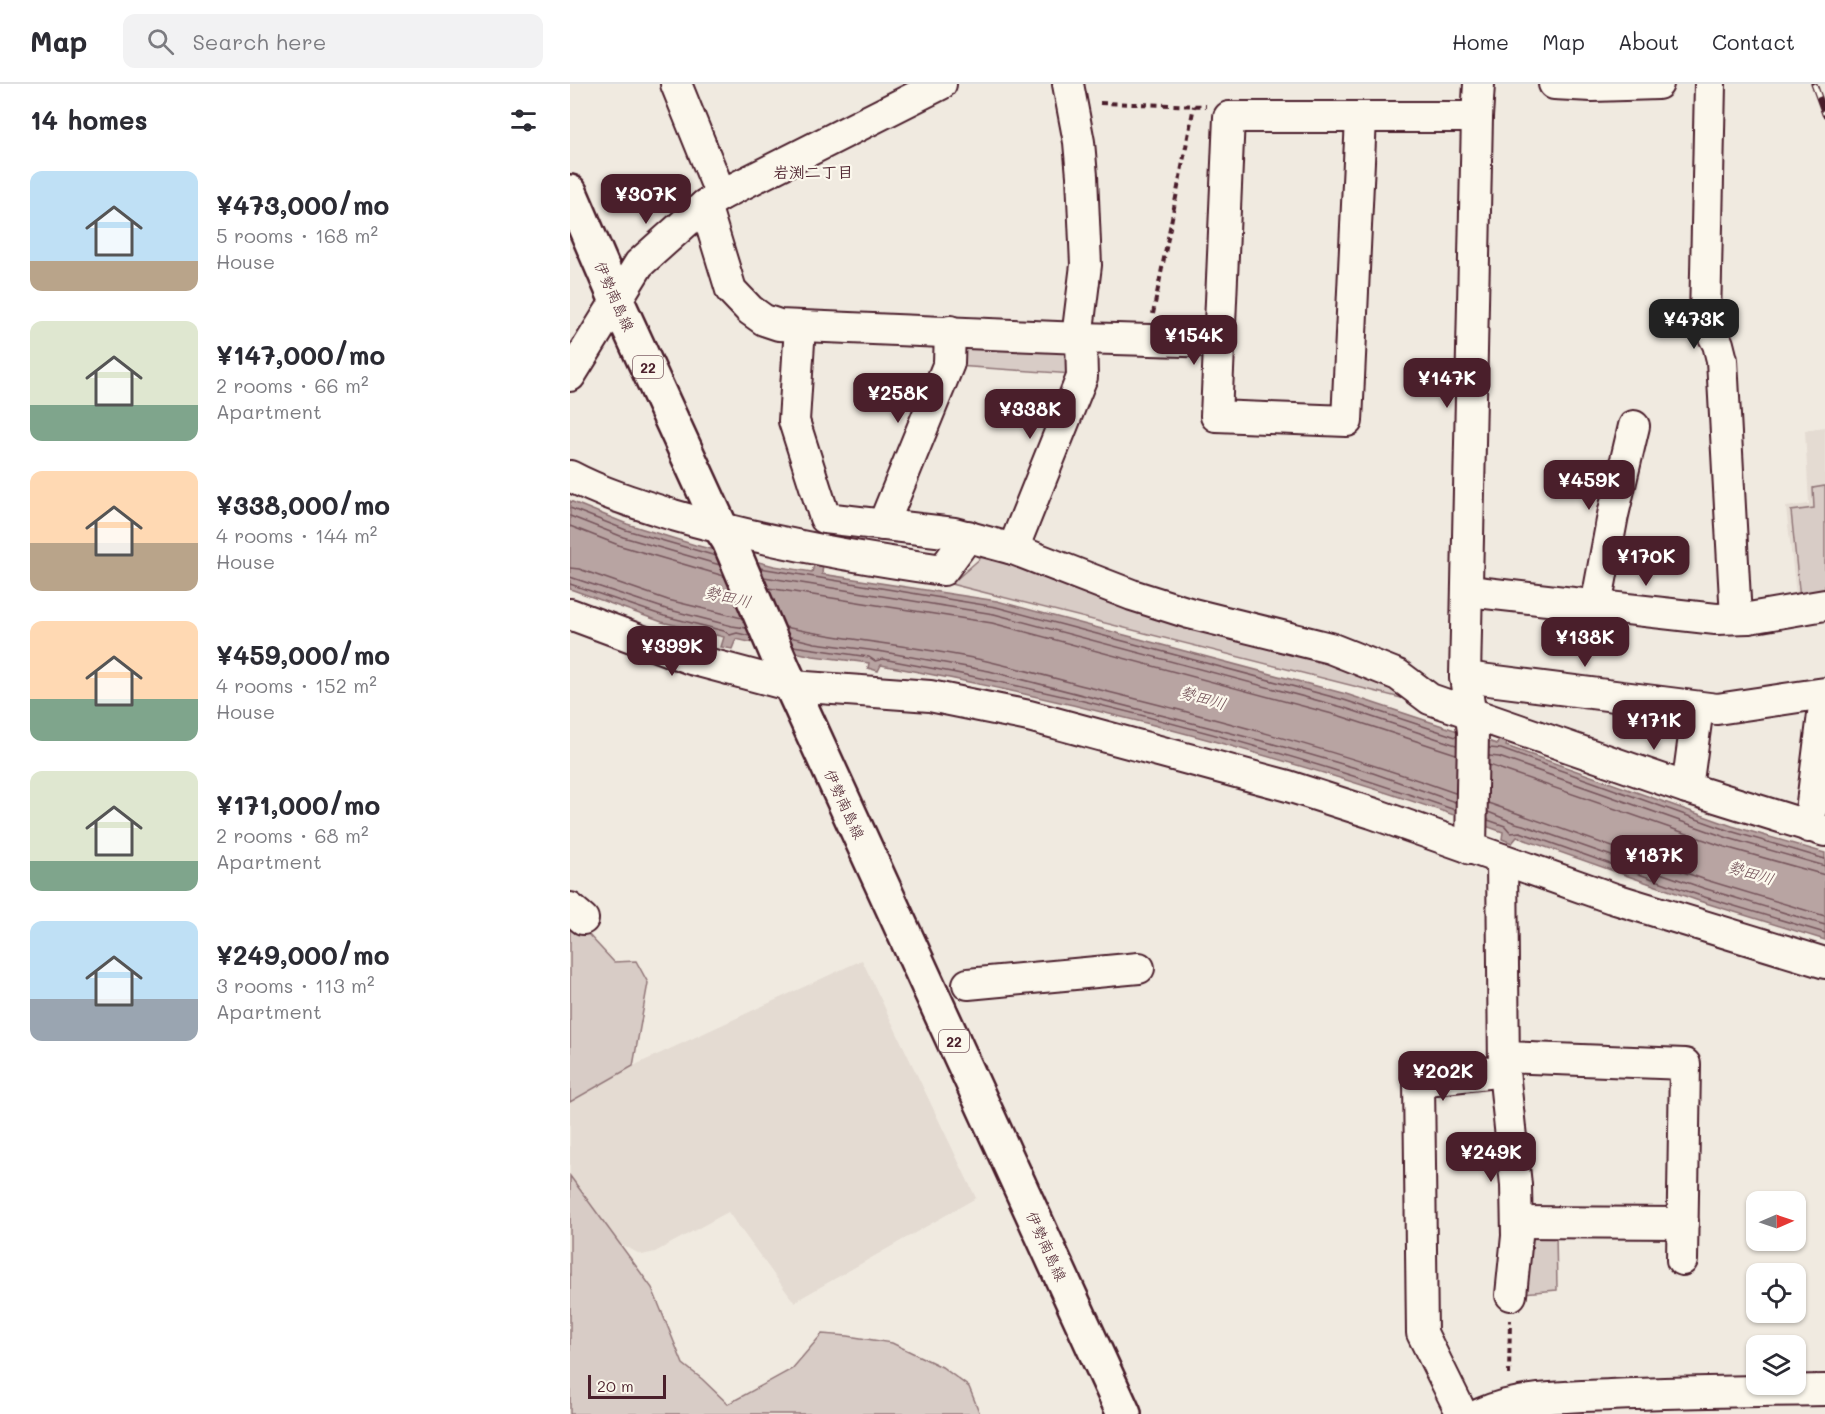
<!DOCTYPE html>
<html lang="en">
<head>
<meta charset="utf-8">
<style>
	body { margin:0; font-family:Mali,"Klee One",sans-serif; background:#f2f2f3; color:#2b2b33; height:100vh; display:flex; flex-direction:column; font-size:22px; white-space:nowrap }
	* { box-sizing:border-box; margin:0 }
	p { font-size:20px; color:#7c7c81 }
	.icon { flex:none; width:33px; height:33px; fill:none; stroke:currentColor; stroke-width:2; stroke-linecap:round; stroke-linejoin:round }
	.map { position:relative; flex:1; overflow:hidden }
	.details { display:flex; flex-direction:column; background:#fff; width:570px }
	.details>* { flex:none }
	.needle { width:39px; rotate:88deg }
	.controls { position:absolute; left:1176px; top:1107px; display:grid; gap:12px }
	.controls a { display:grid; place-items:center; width:60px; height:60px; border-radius:12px; background:#fff; box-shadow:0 2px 4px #0004; font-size:30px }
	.scale { position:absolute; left:18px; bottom:15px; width:78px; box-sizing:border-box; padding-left:6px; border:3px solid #4a1f2b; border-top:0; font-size:16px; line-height:21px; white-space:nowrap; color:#4a1f2b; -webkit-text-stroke:4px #fbf7ec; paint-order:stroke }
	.price { position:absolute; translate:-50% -51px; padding:0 14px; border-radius:12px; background:#4a1f2b; color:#fff; font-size:20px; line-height:39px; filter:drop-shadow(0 2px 3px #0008) }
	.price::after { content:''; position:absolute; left:50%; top:36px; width:18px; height:14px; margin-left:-9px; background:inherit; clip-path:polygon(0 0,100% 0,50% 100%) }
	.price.active { background:#222; color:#fff }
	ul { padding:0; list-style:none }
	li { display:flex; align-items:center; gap:18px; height:150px; padding:0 30px }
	li span { display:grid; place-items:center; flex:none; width:168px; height:120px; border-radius:12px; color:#555 }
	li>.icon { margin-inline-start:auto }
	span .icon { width:72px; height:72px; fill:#fffc; stroke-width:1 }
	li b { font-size:26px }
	h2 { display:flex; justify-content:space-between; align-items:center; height:72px; padding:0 30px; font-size:26px }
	header { display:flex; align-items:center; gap:36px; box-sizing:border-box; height:84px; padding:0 30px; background:#fff; border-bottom:2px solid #e1e1e2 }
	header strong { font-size:28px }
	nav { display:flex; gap:33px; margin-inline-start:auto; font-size:21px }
	.search { width:420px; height:54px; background:#f2f2f3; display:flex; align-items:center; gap:15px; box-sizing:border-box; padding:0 21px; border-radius:12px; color:#7c7c81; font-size:22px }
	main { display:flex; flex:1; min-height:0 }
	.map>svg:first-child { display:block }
	.built { fill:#e4dbd2 }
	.green { fill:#d8ccc6; stroke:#917678; stroke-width:1.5 }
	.water { fill:#b8a4a2; stroke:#8c6f72; stroke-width:1.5 }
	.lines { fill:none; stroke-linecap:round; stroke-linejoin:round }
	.shore { stroke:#76545b; stroke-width:1.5 }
	.minor-casing { stroke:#4a1f2b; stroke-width:34 }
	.major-casing { stroke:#4a1f2b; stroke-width:38 }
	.path { stroke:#4a1f2b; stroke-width:4; stroke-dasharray:6 4.5; stroke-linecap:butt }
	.minor { stroke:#fbf7ec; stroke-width:30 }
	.major { stroke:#fbf7ec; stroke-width:33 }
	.rail-casing { stroke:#4a1f2b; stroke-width:7 }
	.rail { stroke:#fbf7ec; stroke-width:4.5; stroke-dasharray:14; stroke-linecap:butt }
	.labels { text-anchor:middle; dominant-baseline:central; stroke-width:4.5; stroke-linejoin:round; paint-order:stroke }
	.shield { fill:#fbf7ec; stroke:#7f6065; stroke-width:1.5 }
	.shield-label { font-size:14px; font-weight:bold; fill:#4a1f2b }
	.street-label { font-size:15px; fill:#4a1f2b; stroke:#fbf7ec }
	.neighbourhood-label { font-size:16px; font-weight:bold; fill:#4a1f2b; stroke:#fbf7ec }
	.water-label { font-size:16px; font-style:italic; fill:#704e55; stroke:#fbf7ec }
</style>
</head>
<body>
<header>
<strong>Map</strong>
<div class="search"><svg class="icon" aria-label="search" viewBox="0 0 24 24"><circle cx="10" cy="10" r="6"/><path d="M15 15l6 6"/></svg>Search here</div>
<nav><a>Home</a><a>Map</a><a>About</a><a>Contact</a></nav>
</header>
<main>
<section class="details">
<h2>14 homes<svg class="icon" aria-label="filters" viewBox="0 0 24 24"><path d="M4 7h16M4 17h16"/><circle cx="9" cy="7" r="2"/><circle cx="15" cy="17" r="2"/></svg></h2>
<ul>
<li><span style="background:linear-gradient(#bfe0f5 75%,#b9a48a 0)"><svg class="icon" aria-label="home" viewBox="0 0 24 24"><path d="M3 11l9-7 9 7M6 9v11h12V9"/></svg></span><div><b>¥473,000/mo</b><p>5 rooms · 168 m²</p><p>House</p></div></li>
<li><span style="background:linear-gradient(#dfe7d0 70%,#7fa58c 0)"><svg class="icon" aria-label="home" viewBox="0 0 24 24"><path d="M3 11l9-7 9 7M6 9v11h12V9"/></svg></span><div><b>¥147,000/mo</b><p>2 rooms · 66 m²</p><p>Apartment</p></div></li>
<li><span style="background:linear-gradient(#ffd9b3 60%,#b9a48a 0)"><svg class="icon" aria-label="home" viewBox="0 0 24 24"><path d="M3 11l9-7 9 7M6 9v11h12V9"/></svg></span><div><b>¥338,000/mo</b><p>4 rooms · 144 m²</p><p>House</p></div></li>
<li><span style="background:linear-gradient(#ffd9b3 65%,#7fa58c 0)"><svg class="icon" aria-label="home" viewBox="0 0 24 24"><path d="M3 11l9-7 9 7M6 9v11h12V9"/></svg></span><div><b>¥459,000/mo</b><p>4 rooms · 152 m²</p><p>House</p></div></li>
<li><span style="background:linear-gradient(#dfe7d0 75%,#7fa58c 0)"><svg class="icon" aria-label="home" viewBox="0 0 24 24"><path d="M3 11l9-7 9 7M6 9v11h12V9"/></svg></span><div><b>¥171,000/mo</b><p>2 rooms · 68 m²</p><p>Apartment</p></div></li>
<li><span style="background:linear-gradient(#bfe0f5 65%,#9aa5b1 0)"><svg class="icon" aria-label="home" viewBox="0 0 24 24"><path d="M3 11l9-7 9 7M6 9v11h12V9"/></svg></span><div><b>¥249,000/mo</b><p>3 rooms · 113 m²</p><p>Apartment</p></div></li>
</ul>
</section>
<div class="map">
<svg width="1255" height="1330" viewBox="0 0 1255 1330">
	<rect width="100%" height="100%" fill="#f0eae0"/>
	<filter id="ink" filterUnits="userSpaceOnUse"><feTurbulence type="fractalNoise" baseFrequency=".0167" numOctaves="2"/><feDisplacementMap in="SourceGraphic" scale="12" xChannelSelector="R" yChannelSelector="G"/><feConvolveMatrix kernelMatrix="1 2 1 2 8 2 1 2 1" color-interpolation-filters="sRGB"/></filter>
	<g filter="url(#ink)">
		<g class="built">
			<path d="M1255,343V513L1227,519L1216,423L1239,420L1235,346Z"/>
			<path d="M292,876L406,1114L224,1218L158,1128L85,1168L72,1171L48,1159L0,1092V1018L63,982Z"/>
		</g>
		<g class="green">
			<path d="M389,259L504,266L503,290L387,282Z"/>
			<path d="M1255,402V509L1230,515L1221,427L1244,424L1243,404Z"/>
			<path d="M413,472L455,479L664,552L815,596L843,617L381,500Z"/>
			<path d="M5,836L44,878L66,877L78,899L63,982L0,1018V840Z"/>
			<path d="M0,1092L82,1204L113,1280L132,1295L158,1320L222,1285L252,1250L278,1252L322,1259L372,1283L399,1303L410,1330H0Z"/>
			<path d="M964,1148L986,1149L987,1206L953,1209V1161Z"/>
		</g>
		<path class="water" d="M0,417L57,440L125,461L204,482L242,488L245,478L253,479L252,490L427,517L776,610L927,660L931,651L939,654L936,662L1162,742L1255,769V856L1129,817L947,753L942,759L932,755L933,748C731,677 522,619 311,581L308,587L298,584L299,579L243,572L166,555L162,565L151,563L154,553L92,538L0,505Z"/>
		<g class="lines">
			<g class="shore">
				<path d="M0,424L56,446L146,472"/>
				<path d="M0,432L53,453L150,481"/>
				<path d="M0,442L51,462L154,492"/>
				<path d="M0,484L9,485L98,516L172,534"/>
				<path d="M190,484L426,523L774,616L886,653"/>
				<path d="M0,493L96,525L162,542L176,544"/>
				<path d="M194,493L424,530L772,623L886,661"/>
				<path d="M0,500L94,532L154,547L160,551L167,549L180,552"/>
				<path d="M198,504L422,539L770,632L886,670"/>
				<path d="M215,543C283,558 353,562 421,578C451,585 480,593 510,601C637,632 762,665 885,709"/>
				<path d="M220,553L245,559L314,568L419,587L700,659L803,689L885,718"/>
				<path d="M223,562L299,573L305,577L313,575C507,610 699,661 885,726"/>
				<path d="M919,664L931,665L1160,747L1255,775"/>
				<path d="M919,672L929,673L1158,754L1255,782"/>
				<path d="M919,681L1155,763L1255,791"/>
				<path d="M918,719L1136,796L1255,832"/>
				<path d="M918,728C930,732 941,739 953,741L1133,804L1255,841"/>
				<path d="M918,736L935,742L941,749L950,748L1131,812L1255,849"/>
			</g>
			<g class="minor-casing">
				<g id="minor">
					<path d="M106,0L151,111"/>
					<path d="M498,0L509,58L512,92L516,181L507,254"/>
					<path d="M984,0L1022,2L1088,0"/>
					<path d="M1140,0L1135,236L1148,260L1152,276L1166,534"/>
					<path d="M791,34L777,337L646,332L659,33H907"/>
					<path d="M135,121L161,206L180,226L194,236L209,241L511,254L649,258"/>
					<path d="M230,242L224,337L255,434L384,449L443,465L562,511L619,529L760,564L828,591L860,615L1117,704L1255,747"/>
					<path d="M0,292L69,180L135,121L151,111L371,0"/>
					<path d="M0,392C32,409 68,420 103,431C192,457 282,473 373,486L398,452"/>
					<path d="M313,441L379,279L380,247"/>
					<path d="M443,465L512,293L511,254"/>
					<path d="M898,507L1146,535L1179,534L1255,521"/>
					<path d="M1026,522L1043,431L1064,342"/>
					<path d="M0,530L121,575L222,602L360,612L459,632L718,702L802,729L1042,814L1255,879"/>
					<path d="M895,593L1147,625L1255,609"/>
					<path d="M1117,704L1128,623"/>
					<path d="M1239,743L1255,614"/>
					<path d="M901,765L903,647L895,593L907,33L909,0"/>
					<path d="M0,824L13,835"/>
					<path d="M398,900L569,884"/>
					<path d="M934,973L1115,980L1112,1176"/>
					<path d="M934,987L946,1101L947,1152L941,1211"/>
					<path d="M947,1138L1113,1139"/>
					<path d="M892,1330L852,1249L849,997L934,987L932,776"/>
					<path d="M910,1330C949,1312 998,1313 1040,1311C1112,1308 1183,1307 1255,1306"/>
				</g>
			</g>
			<g class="major-casing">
				<path id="major" d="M0,108L46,215L152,446L159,457L213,584L554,1330"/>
			</g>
			<g class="path">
				<path d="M530,19L636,22"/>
				<path d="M583,230L624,22"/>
				<path d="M939,1291L940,1236"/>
			</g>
			<use href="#minor" class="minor"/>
			<use href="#major" class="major"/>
			<g class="rail-casing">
				<path id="rail" d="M1244,0L1255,30"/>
			</g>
			<use href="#rail" class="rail"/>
		</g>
	</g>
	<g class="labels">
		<g class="shield">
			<rect x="63" y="272" width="30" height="22" rx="4.5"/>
			<rect x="369" y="946" width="30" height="22" rx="4.5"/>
		</g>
		<g class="shield-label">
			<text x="78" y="283">22</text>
			<text x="384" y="957">22</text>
		</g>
		<g class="street-label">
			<text transform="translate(45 212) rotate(66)">伊勢南島線</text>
			<text transform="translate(275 720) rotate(65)">伊勢南島線</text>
			<text transform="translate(477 1162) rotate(65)">伊勢南島線</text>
		</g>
		<g class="neighbourhood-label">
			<text x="243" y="87">岩渕二丁目</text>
		</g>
		<g class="water-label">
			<text transform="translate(158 512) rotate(13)">勢田川</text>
			<text transform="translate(633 613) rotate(16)">勢田川</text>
			<text transform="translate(1181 788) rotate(17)">勢田川</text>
		</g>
	</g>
</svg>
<div class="controls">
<a><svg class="needle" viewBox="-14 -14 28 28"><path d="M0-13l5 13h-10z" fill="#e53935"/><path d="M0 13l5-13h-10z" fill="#7c7c81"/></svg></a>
<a><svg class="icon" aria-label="locate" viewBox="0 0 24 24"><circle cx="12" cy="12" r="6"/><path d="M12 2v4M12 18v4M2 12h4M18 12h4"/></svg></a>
<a><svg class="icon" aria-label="layers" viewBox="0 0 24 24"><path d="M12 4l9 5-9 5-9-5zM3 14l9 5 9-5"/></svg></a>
</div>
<div class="scale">20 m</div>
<b class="price" style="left:76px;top:141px">¥307K</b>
<b class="price active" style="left:1124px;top:266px">¥473K</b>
<b class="price" style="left:624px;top:282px">¥154K</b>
<b class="price" style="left:877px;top:325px">¥147K</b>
<b class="price" style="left:328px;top:340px">¥258K</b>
<b class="price" style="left:460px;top:356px">¥338K</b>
<b class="price" style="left:1019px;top:427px">¥459K</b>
<b class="price" style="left:1076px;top:503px">¥170K</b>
<b class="price" style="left:1015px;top:584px">¥138K</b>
<b class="price" style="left:102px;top:593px">¥399K</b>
<b class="price" style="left:1084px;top:667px">¥171K</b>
<b class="price" style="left:1084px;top:802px">¥187K</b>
<b class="price" style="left:873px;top:1018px">¥202K</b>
<b class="price" style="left:921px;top:1099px">¥249K</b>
</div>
</main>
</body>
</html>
